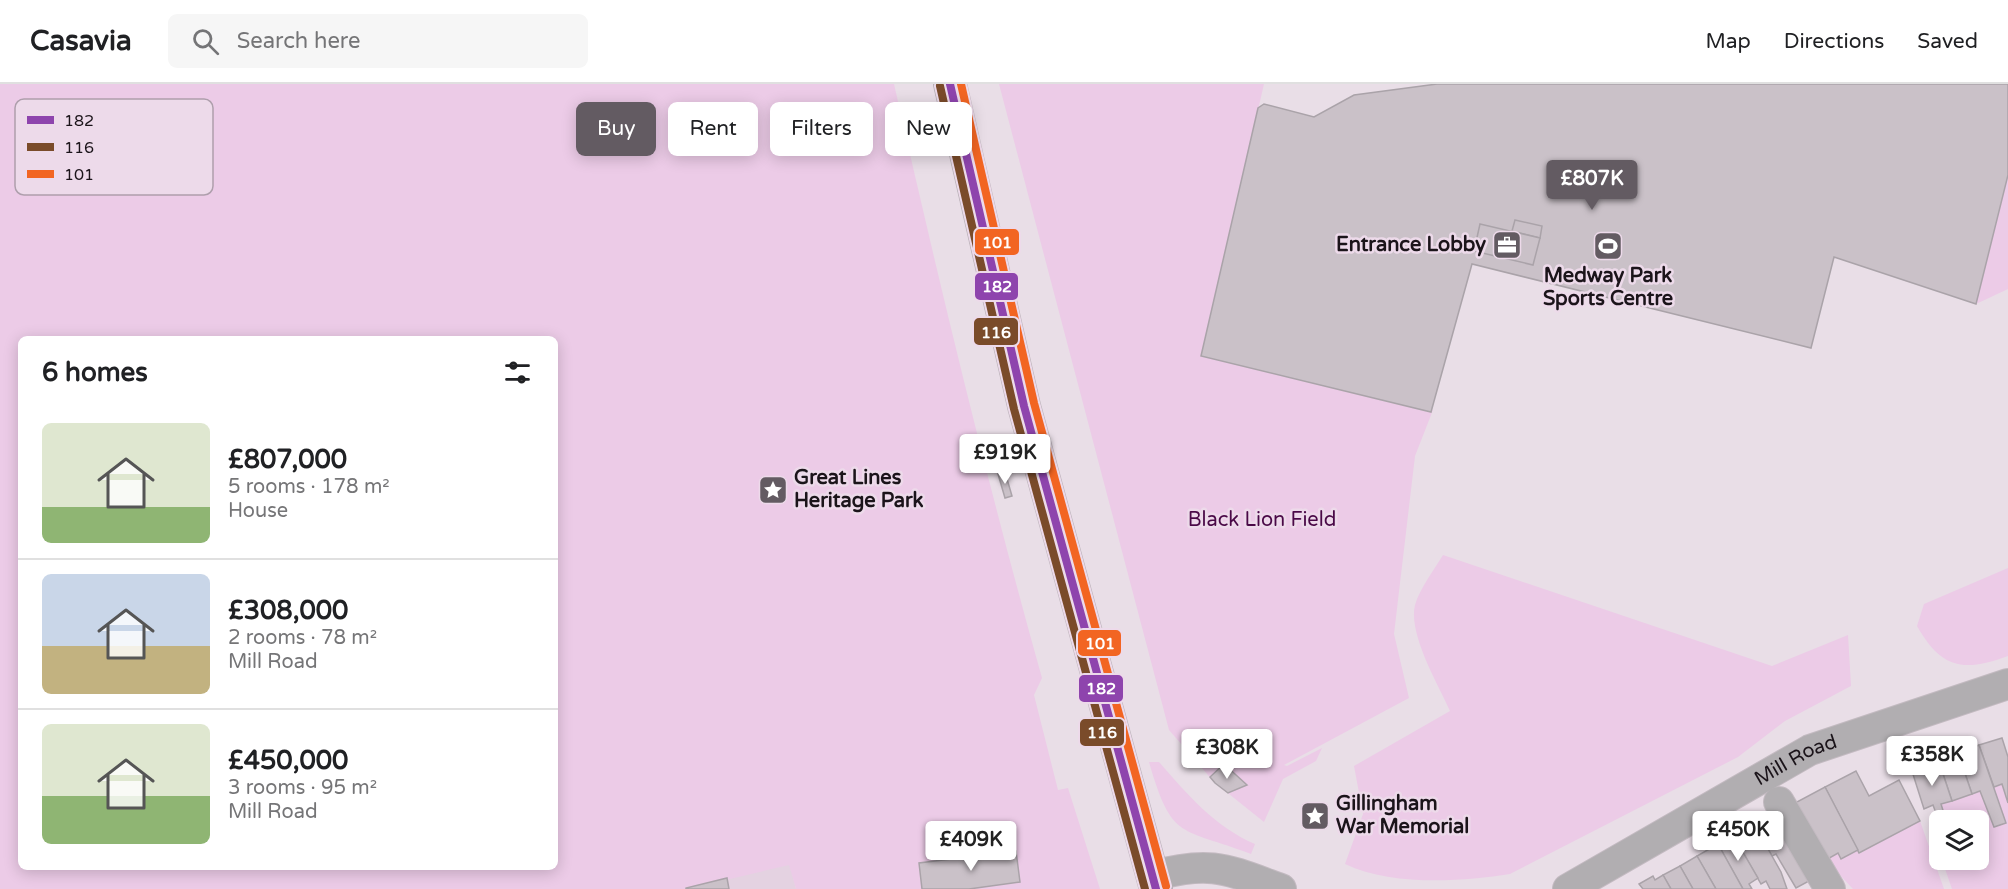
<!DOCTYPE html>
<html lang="en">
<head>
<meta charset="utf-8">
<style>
	body { margin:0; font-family:"Varela Round",sans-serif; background:#f6f6f6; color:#202124; height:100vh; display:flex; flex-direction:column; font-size:22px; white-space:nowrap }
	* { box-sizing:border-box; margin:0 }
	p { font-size:20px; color:#757577 }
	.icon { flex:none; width:33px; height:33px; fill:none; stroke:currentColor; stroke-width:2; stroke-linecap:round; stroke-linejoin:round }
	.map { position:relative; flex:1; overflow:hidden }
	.drawer { position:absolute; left:18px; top:252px; width:540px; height:534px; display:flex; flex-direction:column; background:#fff; border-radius:9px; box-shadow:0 3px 15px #0003 }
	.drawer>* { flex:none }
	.guide { position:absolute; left:576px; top:18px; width:570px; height:54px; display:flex; gap:12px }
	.controls { position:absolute; left:1929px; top:726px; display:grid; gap:12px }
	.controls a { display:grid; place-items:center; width:60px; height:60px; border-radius:9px; background:#fff; box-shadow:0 3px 15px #0003; font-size:30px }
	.price { position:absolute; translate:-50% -51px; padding:0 14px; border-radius:6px; background:#fff; color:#222; font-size:20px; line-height:39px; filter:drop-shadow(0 2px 3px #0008) }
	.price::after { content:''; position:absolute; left:50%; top:36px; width:18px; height:14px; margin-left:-9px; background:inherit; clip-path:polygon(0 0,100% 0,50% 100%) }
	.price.on { background:#635b62; color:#fff }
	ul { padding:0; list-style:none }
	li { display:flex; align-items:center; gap:18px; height:150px; padding:0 24px }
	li+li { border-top:2px solid #e0e0e0 }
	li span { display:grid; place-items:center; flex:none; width:168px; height:120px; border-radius:9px; color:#555 }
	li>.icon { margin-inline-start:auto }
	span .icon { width:72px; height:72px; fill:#fffc; stroke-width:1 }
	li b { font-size:26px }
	h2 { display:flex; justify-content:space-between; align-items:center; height:72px; padding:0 24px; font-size:26px }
	.pill { padding:0 21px; border-radius:9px; background:#fff; box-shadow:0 3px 15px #0003; font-size:21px; line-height:54px }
	.pill.on { background:#635b62; color:#fff }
	header { display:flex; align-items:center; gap:36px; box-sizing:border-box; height:84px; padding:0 30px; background:#fff; border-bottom:2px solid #e0e0e0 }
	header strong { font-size:28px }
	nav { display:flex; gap:33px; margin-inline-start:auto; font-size:21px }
	.search { width:420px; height:54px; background:#f6f6f6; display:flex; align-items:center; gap:15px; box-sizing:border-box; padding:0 21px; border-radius:9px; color:#757577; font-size:22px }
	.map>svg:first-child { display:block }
	.built { fill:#e4d2e1 }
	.green { fill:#eccbe7; fill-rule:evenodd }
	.building { fill:#cac1c8; stroke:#aaa3a9; stroke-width:1.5 }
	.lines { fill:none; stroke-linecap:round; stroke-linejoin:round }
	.street-casing { stroke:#c3bac1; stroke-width:32 }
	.primary-casing { stroke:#c3bac1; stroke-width:34 }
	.street { stroke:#b1aeb1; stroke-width:30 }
	.primary { stroke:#aca6ab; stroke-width:33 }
	.bus-1-casing { stroke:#eddaea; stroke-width:12 }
	.bus-2-casing { stroke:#eddaea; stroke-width:12 }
	.bus-3-casing { stroke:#eddaea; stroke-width:12 }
	.bus-1 { stroke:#8e44ad; stroke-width:8 }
	.bus-2 { stroke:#7a4b2a; stroke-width:8 }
	.bus-3 { stroke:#f26522; stroke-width:8 }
	.labels { text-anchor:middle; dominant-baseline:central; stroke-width:5; stroke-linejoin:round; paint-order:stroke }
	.poi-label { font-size:20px; font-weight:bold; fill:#1b141a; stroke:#eddaea; text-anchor:start }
	.park-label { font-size:20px; fill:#4a0947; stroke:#eddaea }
	.street-label { font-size:20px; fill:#1b141a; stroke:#eddaea }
	.key { fill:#eddaea; stroke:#ae9fac; stroke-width:1.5 }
	.key-label { font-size:16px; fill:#1b141a }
	.line-badge { stroke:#eddaea; stroke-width:2 }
	.badge-label { font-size:16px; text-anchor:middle; font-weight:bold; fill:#fff }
</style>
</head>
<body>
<header>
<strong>Casavia</strong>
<div class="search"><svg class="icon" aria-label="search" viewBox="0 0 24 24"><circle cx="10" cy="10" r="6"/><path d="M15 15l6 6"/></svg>Search here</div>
<nav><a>Map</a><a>Directions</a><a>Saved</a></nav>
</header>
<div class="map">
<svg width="2008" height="805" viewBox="0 0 2008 805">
	<rect width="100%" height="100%" fill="#e9dee7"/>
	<path class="built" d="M790,780L796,805H684Z"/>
	<g class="green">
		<path d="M0,0H894C939,199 987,398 1042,594L1034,611L1058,706L1068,704L1100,805H796L789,781L687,805H0ZM21,255H555V783H21Z"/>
		<path d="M999,0H1264L1201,272L1429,328L1433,326L1415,372L1394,550L1409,614L1284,681L1287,682L1322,664L1316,677L1283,695L1264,738L1214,698L1169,646Z"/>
		<path d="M2008,91V205L1976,220Z"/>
		<path d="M1443,471L1772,582L1848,551L1851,602L1785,637L1738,673L1510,790C1461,798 1391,802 1345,780L1363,730L1354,682L1450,627C1438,600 1408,550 1415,521C1420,504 1434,486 1443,471Z"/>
		<path d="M2008,484V572C1962,589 1941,584 1917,542L1924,520Z"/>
		<path d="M1149,678H1159C1187,710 1215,743 1255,760L1251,770C1181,743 1172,758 1149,678Z"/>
		<path d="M2002,700L2008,719V805H1952L1942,776H1978V736H1946L1941,720L1980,707L1987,726L2005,739L1994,703Z"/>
		<path d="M1920,737L1944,805H1853L1826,776L1838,769L1841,775L1858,766L1860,769Z"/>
	</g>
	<g class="building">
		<path d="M1437,0H2008V91L1976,220L1834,173L1811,264L1472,180L1431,328L1201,272L1258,24L1264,20L1314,33L1354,11Z"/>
		<path d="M1515,136L1542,142L1540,154L1512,147Z"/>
		<path d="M1480,140L1540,154L1533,181L1474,167Z"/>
		<path d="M1005,388L1012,412L1005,414L998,390Z"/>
		<path d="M2002,654L2008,673V719L2002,700L1994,703L1979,661Z"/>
		<path d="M1979,661L2006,739L1994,743L1980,707L1972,710L1958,669Z"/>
		<path d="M1958,669L1972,710L1952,717L1938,675Z"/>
		<path d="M1938,675L1952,717L1941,720L1946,736H1940V740L1933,721L1924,725L1911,684Z"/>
		<path d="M1224,680L1247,701L1228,709L1215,699L1210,693Z"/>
		<path d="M1856,687L1869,712L1899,696L1920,737L1859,769L1825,703Z"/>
		<path d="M1825,703L1858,766L1841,775L1838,769L1826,776L1795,719Z"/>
		<path d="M1771,729L1809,797L1796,804L1776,770L1772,772L1754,740Z"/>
		<path d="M1754,740L1781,788L1787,805H1770L1766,797L1761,800L1733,751Z"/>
		<path d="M1733,751L1758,794L1749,800L1752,805H1743L1718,760Z"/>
		<path d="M1718,760L1743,805H1716L1697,772Z"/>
		<path d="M1016,767L1020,798L969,805H922L919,779Z"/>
		<path d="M1697,772L1716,805H1693L1680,782Z"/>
		<path d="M1680,782L1693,805H1671L1663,791Z"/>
		<path d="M1663,791L1671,805H1643L1639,800L1653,792L1655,796Z"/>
		<path d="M727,794L729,805H686V804Z"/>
	</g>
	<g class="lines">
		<g class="street-casing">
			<g id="street">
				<path d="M1779,718L1830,805"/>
				<path d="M1152,792C1211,776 1226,785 1281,805"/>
				<path id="s1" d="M1568,805L1810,666L2008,600"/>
			</g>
		</g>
		<g class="primary-casing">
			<path id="primary" d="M950,0L1024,322L1156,805"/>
		</g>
		<use href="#street" class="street"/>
		<use href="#primary" class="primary"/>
		<g class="bus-1-casing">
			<path id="bus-1" d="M950,0L1024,322L1156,805"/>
		</g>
		<g class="bus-2-casing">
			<path id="bus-2" d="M940,2L1014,325L1145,805"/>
		</g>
		<g class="bus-3-casing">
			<path id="bus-3" d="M961,0L1034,319L1166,802"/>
		</g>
		<use href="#bus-1" class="bus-1"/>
		<use href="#bus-2" class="bus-2"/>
		<use href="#bus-3" class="bus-3"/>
	</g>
	<defs>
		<g id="office-square" transform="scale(1.5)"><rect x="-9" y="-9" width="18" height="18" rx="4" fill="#635b62" stroke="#eddaea"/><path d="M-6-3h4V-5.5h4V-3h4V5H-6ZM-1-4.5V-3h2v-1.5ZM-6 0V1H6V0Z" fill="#fff"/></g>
		<g id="stadium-square" transform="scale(1.5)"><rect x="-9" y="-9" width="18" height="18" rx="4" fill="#635b62" stroke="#eddaea"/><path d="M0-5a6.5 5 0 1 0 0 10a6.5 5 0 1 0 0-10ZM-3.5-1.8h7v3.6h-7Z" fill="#fff"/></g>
		<g id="sight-square" transform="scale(1.5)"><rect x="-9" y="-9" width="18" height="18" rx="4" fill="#635b62" stroke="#eddaea"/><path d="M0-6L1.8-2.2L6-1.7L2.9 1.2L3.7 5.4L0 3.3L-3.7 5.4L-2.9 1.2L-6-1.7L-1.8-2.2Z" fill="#fff"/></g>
	</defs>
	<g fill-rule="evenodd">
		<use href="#office-square" x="1507" y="161"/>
		<use href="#stadium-square" x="1608" y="162"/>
		<use href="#sight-square" x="773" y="406"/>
		<use href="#sight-square" x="1315" y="732"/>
	</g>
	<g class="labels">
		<g class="poi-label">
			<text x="1486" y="161" text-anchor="end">Entrance Lobby</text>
			<text x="1608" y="192" text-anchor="middle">Medway Park<tspan x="1608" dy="23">Sports Centre</tspan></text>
			<text x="794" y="394">Great Lines<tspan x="794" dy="23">Heritage Park</tspan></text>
			<text x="1336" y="720">Gillingham<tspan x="1336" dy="23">War Memorial</tspan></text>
		</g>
		<g class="park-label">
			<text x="1262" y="436">Black Lion Field</text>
		</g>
		<g class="street-label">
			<text stroke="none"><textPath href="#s1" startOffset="262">Mill Road</textPath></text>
		</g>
	</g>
	<rect x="15" y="15" width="198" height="96" rx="9" class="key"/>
	<rect x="27" y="32" width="27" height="8" fill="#8e44ad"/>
	<rect x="27" y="59" width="27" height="8" fill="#7a4b2a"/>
	<rect x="27" y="86" width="27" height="8" fill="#f26522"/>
	<g class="key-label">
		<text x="64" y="42">182</text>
		<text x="64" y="69">116</text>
		<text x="64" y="96">101</text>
	</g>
	<g class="line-badge">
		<rect x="974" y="144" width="46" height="28" rx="6" fill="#f26522"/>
		<rect x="974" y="188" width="45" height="29" rx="6" fill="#8e44ad"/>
		<rect x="973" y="233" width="46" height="29" rx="6" fill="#7a4b2a"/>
		<rect x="1077" y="545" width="45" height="28" rx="6" fill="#f26522"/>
		<rect x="1078" y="590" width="46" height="29" rx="6" fill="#8e44ad"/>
		<rect x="1079" y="634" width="46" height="29" rx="6" fill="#7a4b2a"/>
	</g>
	<g class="badge-label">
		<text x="997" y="164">101</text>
		<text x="997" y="208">182</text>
		<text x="996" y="254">116</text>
		<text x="1100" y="565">101</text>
		<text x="1101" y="610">182</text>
		<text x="1102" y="654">116</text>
	</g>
</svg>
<div class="controls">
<a><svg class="icon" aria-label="layers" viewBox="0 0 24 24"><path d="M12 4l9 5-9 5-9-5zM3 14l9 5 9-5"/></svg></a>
</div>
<b class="price on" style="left:1592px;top:127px">£807K</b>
<b class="price" style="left:1005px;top:401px">£919K</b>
<b class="price" style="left:1227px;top:696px">£308K</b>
<b class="price" style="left:1932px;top:703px">£358K</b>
<b class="price" style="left:1738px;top:778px">£450K</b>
<b class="price" style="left:971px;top:788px">£409K</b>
<div class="guide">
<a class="pill on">Buy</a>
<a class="pill">Rent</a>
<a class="pill">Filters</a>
<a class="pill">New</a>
</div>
<section class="drawer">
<h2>6 homes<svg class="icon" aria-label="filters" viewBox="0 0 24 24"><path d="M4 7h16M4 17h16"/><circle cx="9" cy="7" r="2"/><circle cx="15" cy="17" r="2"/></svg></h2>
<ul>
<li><span style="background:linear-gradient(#dfe7d0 70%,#8fb573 0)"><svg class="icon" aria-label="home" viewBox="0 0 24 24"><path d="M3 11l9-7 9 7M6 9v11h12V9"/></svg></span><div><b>£807,000</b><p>5 rooms · 178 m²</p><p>House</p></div></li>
<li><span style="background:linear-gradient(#c9d6e8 60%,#c2b280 0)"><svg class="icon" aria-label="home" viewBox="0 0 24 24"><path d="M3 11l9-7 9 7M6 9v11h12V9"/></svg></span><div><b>£308,000</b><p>2 rooms · 78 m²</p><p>Mill Road</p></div></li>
<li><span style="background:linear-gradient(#dfe7d0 60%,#8fb573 0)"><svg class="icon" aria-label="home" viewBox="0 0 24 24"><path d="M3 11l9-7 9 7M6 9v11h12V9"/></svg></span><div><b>£450,000</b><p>3 rooms · 95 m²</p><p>Mill Road</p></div></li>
</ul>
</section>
</div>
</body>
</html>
